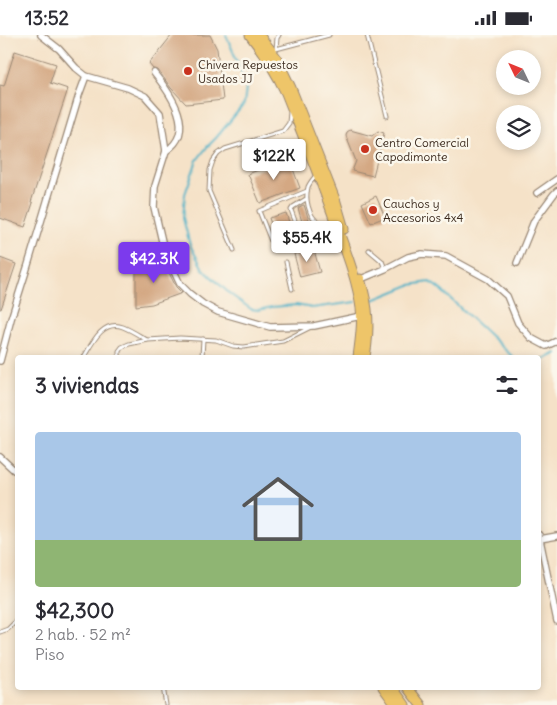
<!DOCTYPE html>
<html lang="es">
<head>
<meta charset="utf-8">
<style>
	body { margin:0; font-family:Delius,sans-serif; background:#f2f2f3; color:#2b2b33; height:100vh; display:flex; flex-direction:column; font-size:19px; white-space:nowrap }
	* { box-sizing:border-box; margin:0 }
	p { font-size:16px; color:#7c7c81 }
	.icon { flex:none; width:28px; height:28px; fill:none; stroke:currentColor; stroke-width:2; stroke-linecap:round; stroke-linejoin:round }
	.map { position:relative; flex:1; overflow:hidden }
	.side { position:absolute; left:15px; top:320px; width:526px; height:335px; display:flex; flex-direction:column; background:#fff; border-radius:5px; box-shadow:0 2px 8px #0003 }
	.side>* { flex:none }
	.needle { width:32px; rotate:313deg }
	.tools { position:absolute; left:496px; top:15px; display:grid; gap:10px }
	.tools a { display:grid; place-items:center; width:45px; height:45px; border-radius:50%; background:#fff; box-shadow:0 2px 8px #0003; font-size:25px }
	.price { position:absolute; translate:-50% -42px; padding:0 11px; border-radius:5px; background:#fff; color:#222; font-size:16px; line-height:32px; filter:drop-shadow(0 1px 2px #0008) }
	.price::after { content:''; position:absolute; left:50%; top:30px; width:15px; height:11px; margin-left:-8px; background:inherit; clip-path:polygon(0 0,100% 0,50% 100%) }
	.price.selected { background:#7c3aed; color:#fff }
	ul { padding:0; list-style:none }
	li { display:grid; align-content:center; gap:10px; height:265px; padding:0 20px }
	li span { display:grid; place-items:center; height:155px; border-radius:5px; color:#555 }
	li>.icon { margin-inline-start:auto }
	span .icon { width:90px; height:90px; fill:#fffc; stroke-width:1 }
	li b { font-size:21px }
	h2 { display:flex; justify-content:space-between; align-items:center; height:60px; padding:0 20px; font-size:21px }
	.status { display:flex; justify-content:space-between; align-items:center; height:35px; padding:0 25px; background:#fff; direction:ltr }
	.status svg { height:14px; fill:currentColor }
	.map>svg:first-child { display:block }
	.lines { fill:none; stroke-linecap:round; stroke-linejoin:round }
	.stream { stroke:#48b1c7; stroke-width:2 }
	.building { fill:#d4a883 }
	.service-casing { stroke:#988673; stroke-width:5 }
	.minor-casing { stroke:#988673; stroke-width:8 }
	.primary-casing { stroke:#988673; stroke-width:11 }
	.service { stroke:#fff; stroke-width:3 }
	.minor { stroke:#fff; stroke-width:5.5 }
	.primary { stroke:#eec569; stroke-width:9 }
	.poi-dot { fill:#c8321e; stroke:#fbf7ec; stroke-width:2 }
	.labels { text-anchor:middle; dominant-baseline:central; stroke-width:5; stroke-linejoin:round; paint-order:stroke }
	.poi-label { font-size:12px; fill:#3b2a1e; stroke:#fbf7ec; text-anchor:start }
</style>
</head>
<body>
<div class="status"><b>13:52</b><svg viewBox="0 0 49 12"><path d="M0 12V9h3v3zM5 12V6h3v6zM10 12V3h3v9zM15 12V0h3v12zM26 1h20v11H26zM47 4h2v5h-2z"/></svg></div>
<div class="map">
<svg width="557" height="670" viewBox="0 0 557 670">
	<rect width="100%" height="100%" fill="#fbf7ec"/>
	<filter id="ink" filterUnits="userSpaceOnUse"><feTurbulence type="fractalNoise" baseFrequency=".02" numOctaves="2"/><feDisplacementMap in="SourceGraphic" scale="10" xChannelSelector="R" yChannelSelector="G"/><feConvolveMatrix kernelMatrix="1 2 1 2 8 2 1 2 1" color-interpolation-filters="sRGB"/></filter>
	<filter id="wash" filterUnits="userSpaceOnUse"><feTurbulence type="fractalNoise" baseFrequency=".0096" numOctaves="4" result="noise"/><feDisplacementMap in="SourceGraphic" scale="20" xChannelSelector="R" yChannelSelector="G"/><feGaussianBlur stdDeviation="1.12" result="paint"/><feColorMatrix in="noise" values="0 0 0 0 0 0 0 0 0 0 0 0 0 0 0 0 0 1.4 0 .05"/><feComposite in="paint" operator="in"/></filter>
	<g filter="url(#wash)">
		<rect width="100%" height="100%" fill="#f5e2c8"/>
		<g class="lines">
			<g class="stream">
				<path d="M226,0L241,35L246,53L244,69L216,103L207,112L197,125L185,159L183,183L190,210L203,234L230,259L251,274L258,275L272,272L296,270L312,273L356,267"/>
				<path d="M368,266L373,265L410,250L430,247L441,255L513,322"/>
				<path d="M539,327L557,318"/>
			</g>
		</g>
		<g id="blocks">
			<g class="building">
				<path d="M172,0H210L217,14L223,65L186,69L171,53L158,35L153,34L149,29Z"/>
				<path d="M15,16L56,29L50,48L68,54L31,167L33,168L25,192L0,183V50L4,51Z"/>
				<path d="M350,95L372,101L378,96L384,98L373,141L352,136L356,126L346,101L347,97Z"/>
				<path d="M289,123L300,153L260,168L248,139Z"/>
				<path d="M376,161L385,182L371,188L362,168Z"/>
				<path d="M303,170H304L312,195L308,196L305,197L298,173Z"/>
				<path d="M286,178L296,208L280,214L269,183Z"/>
				<path d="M314,215L320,237L300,242L294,219Z"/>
				<path d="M0,223L16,229L1,274H0Z"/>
				<path d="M163,225L171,242L176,252L182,258L152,269L136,271V230Z"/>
			</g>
		</g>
	</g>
	<g filter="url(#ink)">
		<use href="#blocks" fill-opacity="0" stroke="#988673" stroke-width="1"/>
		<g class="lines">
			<g class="service-casing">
				<g id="service">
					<path d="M367,0L387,81"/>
					<path d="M276,14L329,0"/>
					<path d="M276,14L277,3L279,0"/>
					<path d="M317,139C314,143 310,147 308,152C305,163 308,181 319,188C323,190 329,190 334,190"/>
					<path d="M306,164L293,172L291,175L298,194L303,200C313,201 319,196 327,190"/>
					<path d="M271,206L259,176L307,156"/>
					<path d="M327,209L329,205L339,198"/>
					<path d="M234,215L209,156L210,135L213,126L218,119L225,114L283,96L289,88L290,77"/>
					<path d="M369,215L382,226L385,234"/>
					<path d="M286,227L292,254"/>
					<path d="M84,322C92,308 103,284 123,292C131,295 140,301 147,305"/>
					<path d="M120,322L119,321V316L122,312L129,309L148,305L180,303L216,305L233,311L244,312L283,306L311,292"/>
					<path d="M202,322L203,304"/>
					<path d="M0,597L8,594L15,587"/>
					<path d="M163,652L166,670"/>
				</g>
			</g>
			<g class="minor-casing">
				<g id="minor">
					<path d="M41,0L59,14L76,33L86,41L128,53L145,61L160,78L166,116L155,151L154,172L164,215L180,249L190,259L203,269L218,277L270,292L314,291L361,281"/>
					<path d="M154,38C171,59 197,96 166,116"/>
					<path d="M537,158L557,144"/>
					<path d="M517,228L534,186L554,159L557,156"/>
					<path d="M361,244L385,234L408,222L422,219L446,221L488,244L507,261L518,288L531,303L546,311L557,306"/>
					<path d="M0,326L11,284L28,230L79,60L86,41"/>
					<path d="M0,422L14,435"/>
					<path d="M539,500L557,586"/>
					<path d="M540,504L557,501"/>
				</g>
			</g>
			<g class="primary-casing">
				<g id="primary">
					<path d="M250,0C264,18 276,37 286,58C303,101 321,145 336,189C346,217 357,244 361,273C363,290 360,306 358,322"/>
					<path d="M259,0L276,22L291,53L336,167L344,194"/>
					<path d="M360,244C369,272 370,293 365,322"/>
					<path d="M383,652L396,670"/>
					<path d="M392,652L405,670"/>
					<path d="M407,652L421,670"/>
				</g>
			</g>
			<use href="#service" class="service"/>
			<use href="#minor" class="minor"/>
			<use href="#primary" class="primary"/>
		</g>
	</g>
	<g class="poi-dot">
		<circle cx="188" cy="36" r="5"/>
		<circle cx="365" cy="114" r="5"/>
		<circle cx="373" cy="175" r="5"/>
	</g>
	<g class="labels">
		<g class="poi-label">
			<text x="198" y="29">Chivera Repuestos<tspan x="198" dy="14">Usados JJ</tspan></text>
			<text x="375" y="107">Centro Comercial<tspan x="375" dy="14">Capodimonte</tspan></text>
			<text x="383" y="168">Cauchos y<tspan x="383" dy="14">Accesorios 4x4</tspan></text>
		</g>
	</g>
</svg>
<div class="tools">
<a><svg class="needle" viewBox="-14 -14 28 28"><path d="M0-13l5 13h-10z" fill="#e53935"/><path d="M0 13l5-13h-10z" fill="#7c7c81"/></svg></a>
<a><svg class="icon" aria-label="layers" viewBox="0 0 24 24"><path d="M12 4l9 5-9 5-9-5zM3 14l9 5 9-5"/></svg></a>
</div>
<b class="price" style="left:274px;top:146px">$122K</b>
<b class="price" style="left:307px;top:228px">$55.4K</b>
<b class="price selected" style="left:154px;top:249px">$42.3K</b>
<section class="side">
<h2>3 viviendas<svg class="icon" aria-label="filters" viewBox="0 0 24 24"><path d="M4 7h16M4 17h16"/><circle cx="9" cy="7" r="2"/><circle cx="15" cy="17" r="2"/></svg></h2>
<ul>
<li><span style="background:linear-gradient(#a9c7e8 70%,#8fb573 0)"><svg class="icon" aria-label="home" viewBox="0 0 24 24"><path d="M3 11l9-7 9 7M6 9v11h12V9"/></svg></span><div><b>$42,300</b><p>2 hab. · 52 m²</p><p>Piso</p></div></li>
</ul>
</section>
</div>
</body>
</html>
